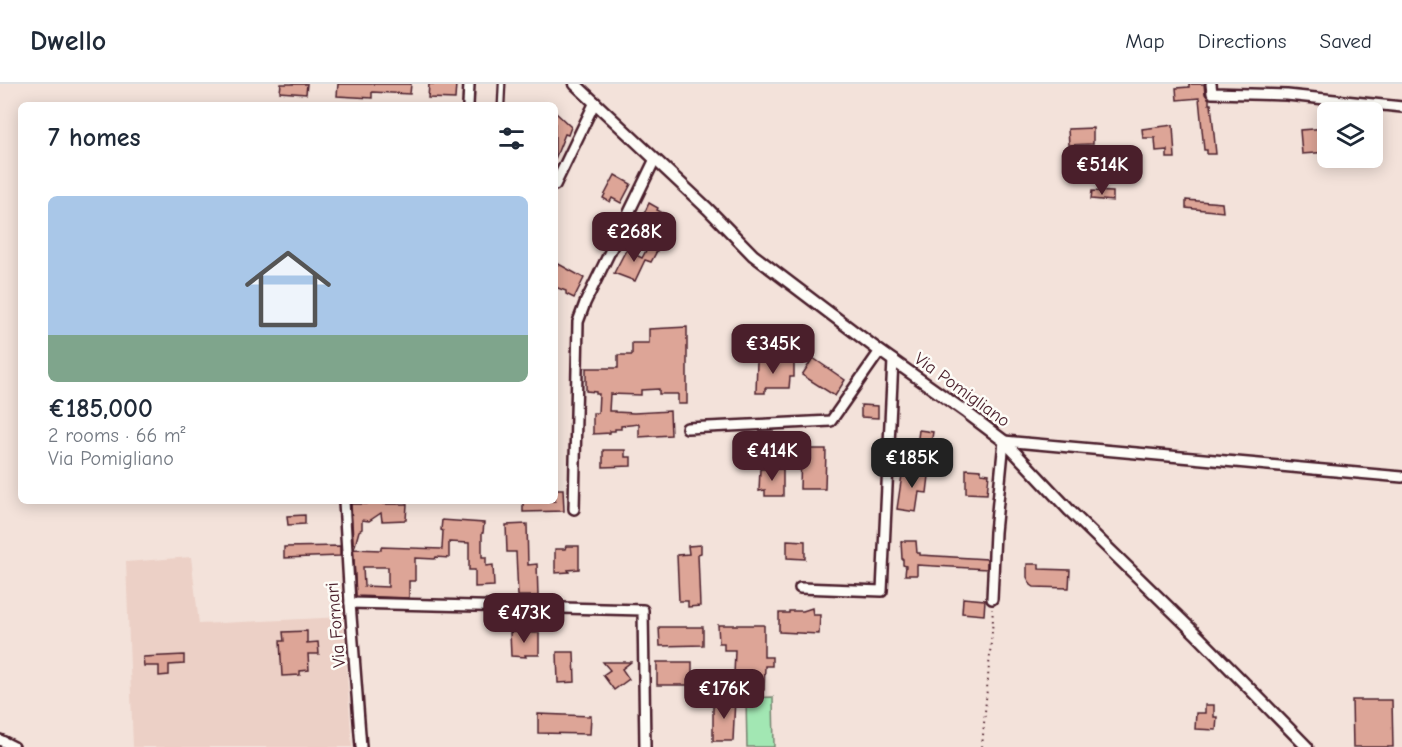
<!DOCTYPE html>
<html lang="en">
<head>
<meta charset="utf-8">
<style>
	body { margin:0; font-family:"Comic Neue",sans-serif; background:#f2f2f3; color:#1f2937; height:100vh; display:flex; flex-direction:column; font-size:22px; white-space:nowrap }
	* { box-sizing:border-box; margin:0 }
	p { font-size:20px; color:#747a83 }
	.icon { flex:none; width:33px; height:33px; fill:none; stroke:currentColor; stroke-width:2; stroke-linecap:round; stroke-linejoin:round }
	.map { position:relative; flex:1; overflow:hidden }
	.details { position:absolute; left:18px; top:18px; width:540px; height:402px; display:flex; flex-direction:column; background:#fff; border-radius:9px; box-shadow:0 3px 15px #0003 }
	.details>* { flex:none }
	.controls { position:absolute; left:1317px; top:18px; display:grid; gap:12px }
	.controls a { display:grid; place-items:center; width:66px; height:66px; border-radius:9px; background:#fff; box-shadow:0 3px 15px #0003; font-size:30px }
	.price { position:absolute; translate:-50% -51px; padding:0 14px; border-radius:12px; background:#4a1f2b; color:#fff; font-size:20px; line-height:39px; filter:drop-shadow(0 2px 3px #0008) }
	.price::after { content:''; position:absolute; left:50%; top:36px; width:18px; height:14px; margin-left:-9px; background:inherit; clip-path:polygon(0 0,100% 0,50% 100%) }
	.price.active { background:#222; color:#fff }
	ul { padding:0; list-style:none }
	li { display:grid; align-content:center; gap:12px; height:318px; padding:0 30px }
	li span { display:grid; place-items:center; height:186px; border-radius:9px; color:#555 }
	li>.icon { margin-inline-start:auto }
	span .icon { width:108px; height:108px; fill:#fffc; stroke-width:1 }
	li b { font-size:26px }
	h2 { display:flex; justify-content:space-between; align-items:center; height:72px; padding:0 30px; font-size:26px }
	header { display:flex; align-items:center; gap:36px; box-sizing:border-box; height:84px; padding:0 30px; background:#fff; border-bottom:2px solid #e0e1e3 }
	header strong { font-size:28px }
	nav { display:flex; gap:33px; margin-inline-start:auto; font-size:21px }
	.map>svg:first-child { display:block }
	.built { fill:#ecd0c6 }
	.green { fill:#a2e7b3; stroke:#76836f; stroke-width:1.5 }
	.building { fill:#dda597; stroke:#4a1f2b; stroke-width:1.5; fill-rule:evenodd }
	.lines { fill:none; stroke-linecap:round; stroke-linejoin:round }
	.service-casing { stroke:#4a1f2b; stroke-width:9 }
	.minor-casing { stroke:#4a1f2b; stroke-width:14 }
	.tertiary-casing { stroke:#4a1f2b; stroke-width:15 }
	.path { stroke:#4a1f2b; stroke-width:2; stroke-dasharray:1.5 4.5; stroke-linecap:butt }
	.service { stroke:#fdfcf7; stroke-width:4.5 }
	.minor { stroke:#fdfcf7; stroke-width:9 }
	.tertiary { stroke:#fdfcf7; stroke-width:10 }
	.labels { text-anchor:middle; dominant-baseline:central; stroke-width:5; stroke-linejoin:round; paint-order:stroke }
	.street-label { font-size:18px; fill:#4a1f2b; stroke:#fdfcf7 }
</style>
</head>
<body>
<header>
<strong>Dwello</strong>
<nav><a>Map</a><a>Directions</a><a>Saved</a></nav>
</header>
<div class="map">
<svg width="1402" height="663" viewBox="0 0 1402 663">
	<rect width="100%" height="100%" fill="#f3e2da"/>
	<filter id="ink" filterUnits="userSpaceOnUse"><feTurbulence type="fractalNoise" baseFrequency=".0167" numOctaves="2"/><feDisplacementMap in="SourceGraphic" scale="12" xChannelSelector="R" yChannelSelector="G"/><feConvolveMatrix kernelMatrix="1 2 1 2 8 2 1 2 1" color-interpolation-filters="sRGB"/></filter>
	<g filter="url(#ink)">
		<path class="built" d="M191,473L199,540L343,533L352,663H133L126,478Z"/>
		<path class="green" d="M773,613L774,663H747L746,614Z"/>
		<g class="building">
			<path d="M281,0H307L306,10L280,8Z"/>
			<path d="M338,0H411L410,10L372,8V14L337,12Z"/>
			<path d="M429,0H456L455,15L428,14Z"/>
			<path d="M1189,0H1204L1205,10L1209,15V20H1211L1216,70H1207V66H1204L1199,14L1177,16L1176,4L1189,3Z"/>
			<path d="M555,28L571,43L568,51L565,50L555,75Z"/>
			<path d="M1173,41L1175,74H1167V66L1156,67L1155,54H1143L1142,45Z"/>
			<path d="M1093,44V60L1069,61L1068,45Z"/>
			<path d="M1328,44V68L1302,70L1300,46Z"/>
			<path d="M615,91L631,100L621,119L612,114L610,118L603,114Z"/>
			<path d="M1092,107L1113,108V117L1091,115Z"/>
			<path d="M1186,116L1222,119L1223,128L1186,124Z"/>
			<path d="M649,119L658,124L657,126L667,131L654,158L632,150L638,133L642,134Z"/>
			<path d="M649,161L658,165L651,178L645,176L635,197L614,189L626,166L642,174Z"/>
			<path d="M555,178L584,194L574,214L566,210V207L555,203Z"/>
			<path d="M687,243V320H678V310H659V305L641,306V311L610,310L609,327H615V328L634,329L670,327L671,351L639,353V340L621,342V345H615V347H610V349L593,350V329H598L599,310H596V308L586,307V284H618V271H632V259H649V245Z"/>
			<path d="M813,274L845,296L835,312L802,291Z"/>
			<path d="M765,275V278H794V293H790L789,304H765V309H756L757,276Z"/>
			<path d="M861,321L878,322V334L861,333Z"/>
			<path d="M919,346L933,348L929,372L916,370Z"/>
			<path d="M801,365H826L825,405H800Z"/>
			<path d="M603,366H625V373H631V382L603,383Z"/>
			<path d="M903,384L922,387L921,391L929,392L927,409L919,408L916,428L897,425Z"/>
			<path d="M760,385H783V412H765V406L759,407Z"/>
			<path d="M966,385L981,386V389L989,390L987,410L966,409Z"/>
			<path d="M555,405H563L564,427L523,428V417H555Z"/>
			<path d="M367,417H384V420H407L406,436L382,437L381,429L369,437L362,436V445L359,447L354,465L381,466V463L442,465L443,447L441,446L442,436L484,439L483,449H482V473H486V482L493,481L494,502L475,503V486H469V459L449,458V474L436,473L435,475L415,474V497H409V514L356,512L351,420H367ZM363,483H388V503L364,502Z"/>
			<path d="M305,431V440L288,441L287,432Z"/>
			<path d="M527,440L528,481L537,480L538,512H518L516,468H507L506,441Z"/>
			<path d="M787,456L805,457V475L787,474Z"/>
			<path d="M901,457H916L917,469H920V471L987,475V485L917,481V491H905L906,482L903,481V475H902Z"/>
			<path d="M701,461V469L698,470L700,522L688,523V517H679L677,471L689,470L688,462Z"/>
			<path d="M340,462V472L284,474V463Z"/>
			<path d="M566,462H579V485L568,486L569,488L555,489V465H565Z"/>
			<path d="M1027,480H1039V485L1070,486L1069,504L1034,503L1031,501L1027,493Z"/>
			<path d="M963,514L985,516L984,531L962,529Z"/>
			<path d="M812,524L813,531H820L819,550L779,548V529H789V527H803Z"/>
			<path d="M718,541H764V573H772V582H765L764,606H745L746,591H734L735,566H724V559H719Z"/>
			<path d="M659,543H703V561L660,562Z"/>
			<path d="M307,547V559L318,558L319,570H308L309,586L300,587V591L282,592L280,557H284L283,548Z"/>
			<path d="M510,548L539,549V571H525L526,573L511,572Z"/>
			<path d="M557,568H574L575,598L558,599Z"/>
			<path d="M184,571V580L169,581V591L159,592V582H144L143,573Z"/>
			<path d="M603,578H631L622,585L629,595L614,606L603,591L610,586Z"/>
			<rect x="657" y="578" width="35" height="23"/>
			<path d="M722,613L735,614L733,657H713V622L721,621Z"/>
			<path d="M1352,616H1392L1393,663H1353Z"/>
			<path d="M1205,621H1214V633H1217L1216,646L1195,645L1196,629H1205Z"/>
			<path d="M538,630L591,632L590,650L538,649Z"/>
		</g>
		<g class="lines">
			<g class="service-casing">
				<path id="service" d="M501,21L502,0"/>
			</g>
			<g class="minor-casing">
				<g id="minor">
					<path d="M1211,0L1212,9L1287,11L1402,23"/>
					<path d="M468,21L469,0"/>
					<path d="M555,101L595,18"/>
					<path d="M687,344L831,337L880,267"/>
					<path d="M344,417L350,519L361,663"/>
					<path d="M574,425L578,238L585,219L655,75"/>
					<path d="M800,504L882,507L893,276"/>
					<path d="M992,515L995,448L1004,357L1402,393"/>
					<path d="M350,519L643,526L645,663"/>
					<path d="M0,656L14,663"/>
				</g>
			</g>
			<g class="tertiary-casing">
				<path id="tertiary" d="M575,0L708,125L753,171L877,265L967,329L1004,357L1070,427L1196,550L1307,663"/>
			</g>
			<path class="path" d="M982,663L993,535L992,525"/>
			<use href="#service" class="service"/>
			<use href="#minor" class="minor"/>
			<use href="#tertiary" class="tertiary"/>
		</g>
	</g>
	<g class="labels">
		<g class="street-label">
			<text transform="translate(962 306) rotate(36)">Via Pomigliano</text>
			<text transform="translate(336 541) rotate(-95)">Via Fornari</text>
		</g>
	</g>
</svg>
<div class="controls">
<a><svg class="icon" aria-label="layers" viewBox="0 0 24 24"><path d="M12 4l9 5-9 5-9-5zM3 14l9 5 9-5"/></svg></a>
</div>
<b class="price" style="left:1102px;top:112px">€514K</b>
<b class="price" style="left:634px;top:179px">€268K</b>
<b class="price" style="left:773px;top:291px">€345K</b>
<b class="price" style="left:772px;top:398px">€414K</b>
<b class="price active" style="left:912px;top:405px">€185K</b>
<b class="price" style="left:524px;top:560px">€473K</b>
<b class="price" style="left:724px;top:636px">€176K</b>
<section class="details">
<h2>7 homes<svg class="icon" aria-label="filters" viewBox="0 0 24 24"><path d="M4 7h16M4 17h16"/><circle cx="9" cy="7" r="2"/><circle cx="15" cy="17" r="2"/></svg></h2>
<ul>
<li><span style="background:linear-gradient(#a9c7e8 75%,#7fa58c 0)"><svg class="icon" aria-label="home" viewBox="0 0 24 24"><path d="M3 11l9-7 9 7M6 9v11h12V9"/></svg></span><div><b>€185,000</b><p>2 rooms · 66 m²</p><p>Via Pomigliano</p></div></li>
</ul>
</section>
</div>
</body>
</html>
